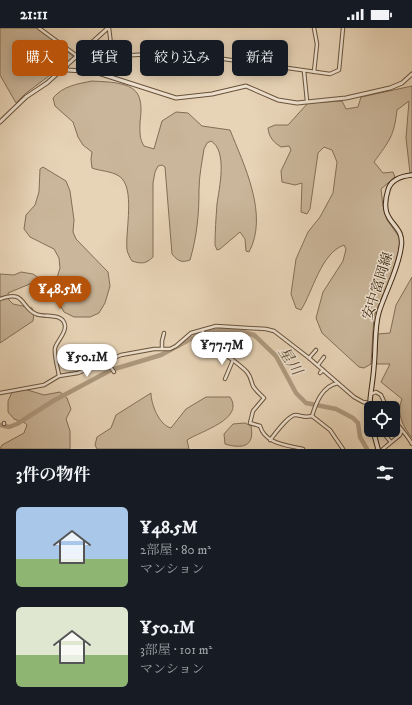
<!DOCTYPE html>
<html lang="ja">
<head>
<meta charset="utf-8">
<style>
	body { margin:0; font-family:"IM FELL DW Pica","Noto Serif JP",serif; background:#20242c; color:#f1f3f6; height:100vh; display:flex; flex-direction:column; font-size:15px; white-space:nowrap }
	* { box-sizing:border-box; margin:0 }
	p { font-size:13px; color:#9ea1a6 }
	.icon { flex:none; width:22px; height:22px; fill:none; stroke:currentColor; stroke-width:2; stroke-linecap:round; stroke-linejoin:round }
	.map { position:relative; height:421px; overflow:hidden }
	.sheet { display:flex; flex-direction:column; background:#171b24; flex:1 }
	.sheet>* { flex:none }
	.banner { position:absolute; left:12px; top:12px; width:388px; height:36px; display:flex; gap:8px }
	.buttons { position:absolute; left:364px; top:373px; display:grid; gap:8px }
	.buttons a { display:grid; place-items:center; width:36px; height:36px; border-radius:6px; background:#171b24; box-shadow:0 2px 10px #0003; font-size:20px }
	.price { position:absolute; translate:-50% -34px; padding:0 9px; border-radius:14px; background:#fff; color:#222; font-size:13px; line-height:26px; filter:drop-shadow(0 1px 2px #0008) }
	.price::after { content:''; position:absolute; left:50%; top:24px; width:12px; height:9px; margin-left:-6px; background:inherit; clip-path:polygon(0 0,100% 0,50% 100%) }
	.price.on { background:#b45309; color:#fff }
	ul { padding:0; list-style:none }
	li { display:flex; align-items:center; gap:12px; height:100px; padding:0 16px }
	li span { display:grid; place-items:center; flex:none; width:112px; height:80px; border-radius:6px; color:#555 }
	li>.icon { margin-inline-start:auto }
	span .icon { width:48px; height:48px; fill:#fffc; stroke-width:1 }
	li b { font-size:17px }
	h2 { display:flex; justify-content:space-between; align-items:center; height:48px; padding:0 16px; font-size:17px }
	.tag { padding:0 14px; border-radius:6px; background:#171b24; box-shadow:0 2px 10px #0003; font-size:14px; line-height:36px }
	.tag.on { background:#b45309; color:#fff }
	.status { display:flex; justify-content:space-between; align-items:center; height:28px; padding:0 20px; background:#171b24; direction:ltr }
	.status svg { height:11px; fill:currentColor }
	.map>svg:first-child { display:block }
	.green { fill:#cab69a; stroke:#846e56 }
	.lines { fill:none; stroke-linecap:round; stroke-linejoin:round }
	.river { stroke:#ae997e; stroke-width:4.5 }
	.minor-casing { stroke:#68523b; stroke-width:4.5 }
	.tertiary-casing { stroke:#68523b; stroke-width:5 }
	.secondary-casing { stroke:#3e2712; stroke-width:5.5 }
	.minor { stroke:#efe2d0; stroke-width:2.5 }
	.tertiary { stroke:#efe2d0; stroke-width:3 }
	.secondary { stroke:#efe2d0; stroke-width:3.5 }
	.labels { text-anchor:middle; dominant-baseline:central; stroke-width:3; stroke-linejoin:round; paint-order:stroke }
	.street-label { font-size:14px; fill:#3e2712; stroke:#efe2d0 }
	.water-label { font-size:15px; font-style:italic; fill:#604932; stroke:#efe2d0 }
</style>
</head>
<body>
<div class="status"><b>21:11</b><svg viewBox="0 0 49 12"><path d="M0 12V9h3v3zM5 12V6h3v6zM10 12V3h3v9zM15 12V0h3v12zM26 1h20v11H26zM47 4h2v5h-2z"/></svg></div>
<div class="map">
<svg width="412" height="421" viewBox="0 0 412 421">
	<rect width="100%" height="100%" fill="#e7d3b6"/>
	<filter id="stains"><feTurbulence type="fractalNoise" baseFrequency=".005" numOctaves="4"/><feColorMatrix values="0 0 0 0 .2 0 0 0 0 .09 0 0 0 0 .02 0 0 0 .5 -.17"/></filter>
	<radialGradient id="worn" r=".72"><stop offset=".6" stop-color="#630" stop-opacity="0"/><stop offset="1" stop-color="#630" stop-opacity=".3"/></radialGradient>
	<g class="green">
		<path d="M0,0H38L74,29L25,66L16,75L0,47Z"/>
		<path d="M92,53C105,54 134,53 139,69C142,77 141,86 140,94C140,104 139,110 144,118L154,121L162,93L176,84L188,85L202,98L230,102C244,137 269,187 249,224L246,223L245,211L240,204L220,221L217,222L215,217C215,203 216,190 217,176C219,161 228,123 211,113L207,115L204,121C202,134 199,148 199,162C199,186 197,208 190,232C181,235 178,233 172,226L165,139L162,137L158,138L155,144L153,155V229C146,236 141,236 132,233C130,230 128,226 127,222C125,203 136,159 119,148C111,143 100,143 92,140L91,131L92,124L83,117L78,109L73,94L55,78L53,70C63,58 77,56 92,53Z"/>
		<path d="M412,58V146L410,145L406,110L409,73L397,82C394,109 389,113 374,134L383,145L393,144L395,149L381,161L383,178L387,192L400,210L399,222L390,252L374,288L371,336L364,340L359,339L322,305L316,290L323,264L343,233L346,221L344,217C321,225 313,263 301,282L296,280L291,266L296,231L308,204L320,189L333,165L337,134L332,122L324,119L318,125L310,181L307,186L301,184L302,155L295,157L282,154L281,143L291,122L289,118L281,119C273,114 269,109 268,100L275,97H288L308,75L342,73L346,81L358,79L361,69Z"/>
		<path d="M43,139L66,153L70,163L74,192L73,204L76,211L108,244L110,258L105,275L99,285L90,289H74L64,284L56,270V253L60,240L59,230L54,221L30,209L24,201L26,187L35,177L39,164L40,141Z"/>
		<path d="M21,244L33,246L39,250L37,253L8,265L9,272L13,276L32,280L34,285L33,293L0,315V246L14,247Z"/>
		<path d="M412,249V410C403,398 396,386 402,371L381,354L390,336H376L378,306L390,305L396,277Z"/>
		<path d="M21,360L44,367L60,364L67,370L71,381L66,391L70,403V421H0L2,417L24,405L27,397L25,395L14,391L8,384V373L13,362Z"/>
		<path d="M151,365C151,376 159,397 171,400L186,381L206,369H230C245,391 201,403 187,412L189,421H97L95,417L97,409L111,400L116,387Z"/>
		<path d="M245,395L251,398C255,419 242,421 225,416L224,406L233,396Z"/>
	</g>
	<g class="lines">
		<path class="river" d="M0,397L9,399L17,396L53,373L111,342L161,327L200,306L220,302L243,304L254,307L276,328L296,365L306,375L336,381L353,390L358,395L360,409L367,421"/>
		<g class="minor-casing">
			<g id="minor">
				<path d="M39,0L77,28"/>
				<path d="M109,0L112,25L116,28L153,26L178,30L195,27L330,46L339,42L343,0"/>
				<path d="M314,0L317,16L314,44"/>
				<path d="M304,43L307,73"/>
				<path d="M0,271C25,261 21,280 36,286C44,290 64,284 65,298C66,305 57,313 55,320C54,329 58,340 59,348"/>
				<path d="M202,302C210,321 233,329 247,344C251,349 251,353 253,358C256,363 260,366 264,370L253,383L250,395L260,398C265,416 287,417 303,421"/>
				<path d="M162,321V313L164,305"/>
				<path d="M309,330L316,322"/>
				<path d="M107,334L114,344"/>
				<path d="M318,337L324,329"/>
				<path d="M320,345L323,342"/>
				<path d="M225,351L233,332"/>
				<path d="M0,365L44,357L59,348L78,345L121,327L154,321H170L176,318L191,305L216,298L266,301L274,303L309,330L354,369L363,374L369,375"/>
				<path d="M371,366L376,364L381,367L387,380"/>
				<path d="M312,388L330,402L343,421"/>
				<path d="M312,388C316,375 322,358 338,355"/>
				<path d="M393,390C399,400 407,406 412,416"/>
				<path d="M4,396V395"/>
				<path d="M381,402L390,413"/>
				<path d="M270,412C275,406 289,386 296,387C304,388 303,390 312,388"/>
				<path d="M383,421L400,407L402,402"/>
			</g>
		</g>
		<g class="tertiary-casing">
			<g id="tertiary">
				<path d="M65,39L68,42L95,44L176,70L212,66L246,58L278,72L297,75L346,70L390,60L402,55L412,46"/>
				<path d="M0,94L26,69L47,55L108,0"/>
			</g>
		</g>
		<g class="secondary-casing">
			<g id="secondary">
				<path d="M371,396C367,376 373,358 374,338C376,320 374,301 379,284C386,262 398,242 401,220C406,193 377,198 388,162C391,151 402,148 412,147"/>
				<path d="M373,402L378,421"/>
			</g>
		</g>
		<use href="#minor" class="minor"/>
		<use href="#tertiary" class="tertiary"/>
		<use href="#secondary" class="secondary"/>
	</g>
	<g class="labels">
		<g class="street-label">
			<text transform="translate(378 258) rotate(-72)">安中富岡線</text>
		</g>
		<g class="water-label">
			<text transform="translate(290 333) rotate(57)">星川</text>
		</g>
	</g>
	<rect width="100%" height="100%" filter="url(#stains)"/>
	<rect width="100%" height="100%" fill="url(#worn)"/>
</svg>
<div class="buttons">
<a><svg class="icon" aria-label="locate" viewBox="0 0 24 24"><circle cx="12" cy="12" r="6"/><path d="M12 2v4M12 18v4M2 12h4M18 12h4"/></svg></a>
</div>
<b class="price on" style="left:60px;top:282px">¥48.5M</b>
<b class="price" style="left:222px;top:338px">¥77.7M</b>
<b class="price" style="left:87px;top:350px">¥50.1M</b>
<div class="banner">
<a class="tag on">購入</a>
<a class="tag">賃貸</a>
<a class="tag">絞り込み</a>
<a class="tag">新着</a>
</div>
</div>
<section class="sheet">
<h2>3件の物件<svg class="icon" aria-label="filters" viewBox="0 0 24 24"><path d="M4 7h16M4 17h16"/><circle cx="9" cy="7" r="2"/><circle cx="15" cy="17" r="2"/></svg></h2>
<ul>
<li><span style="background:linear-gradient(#a9c7e8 65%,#8fb573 0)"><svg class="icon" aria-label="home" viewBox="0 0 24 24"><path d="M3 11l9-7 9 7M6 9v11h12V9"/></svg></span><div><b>¥48.5M</b><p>2部屋 · 80 m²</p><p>マンション</p></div></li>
<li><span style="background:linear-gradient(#dfe7d0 60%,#8fb573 0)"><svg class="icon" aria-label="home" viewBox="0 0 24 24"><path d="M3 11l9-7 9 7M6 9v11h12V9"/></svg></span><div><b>¥50.1M</b><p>3部屋 · 101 m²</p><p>マンション</p></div></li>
</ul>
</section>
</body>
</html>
